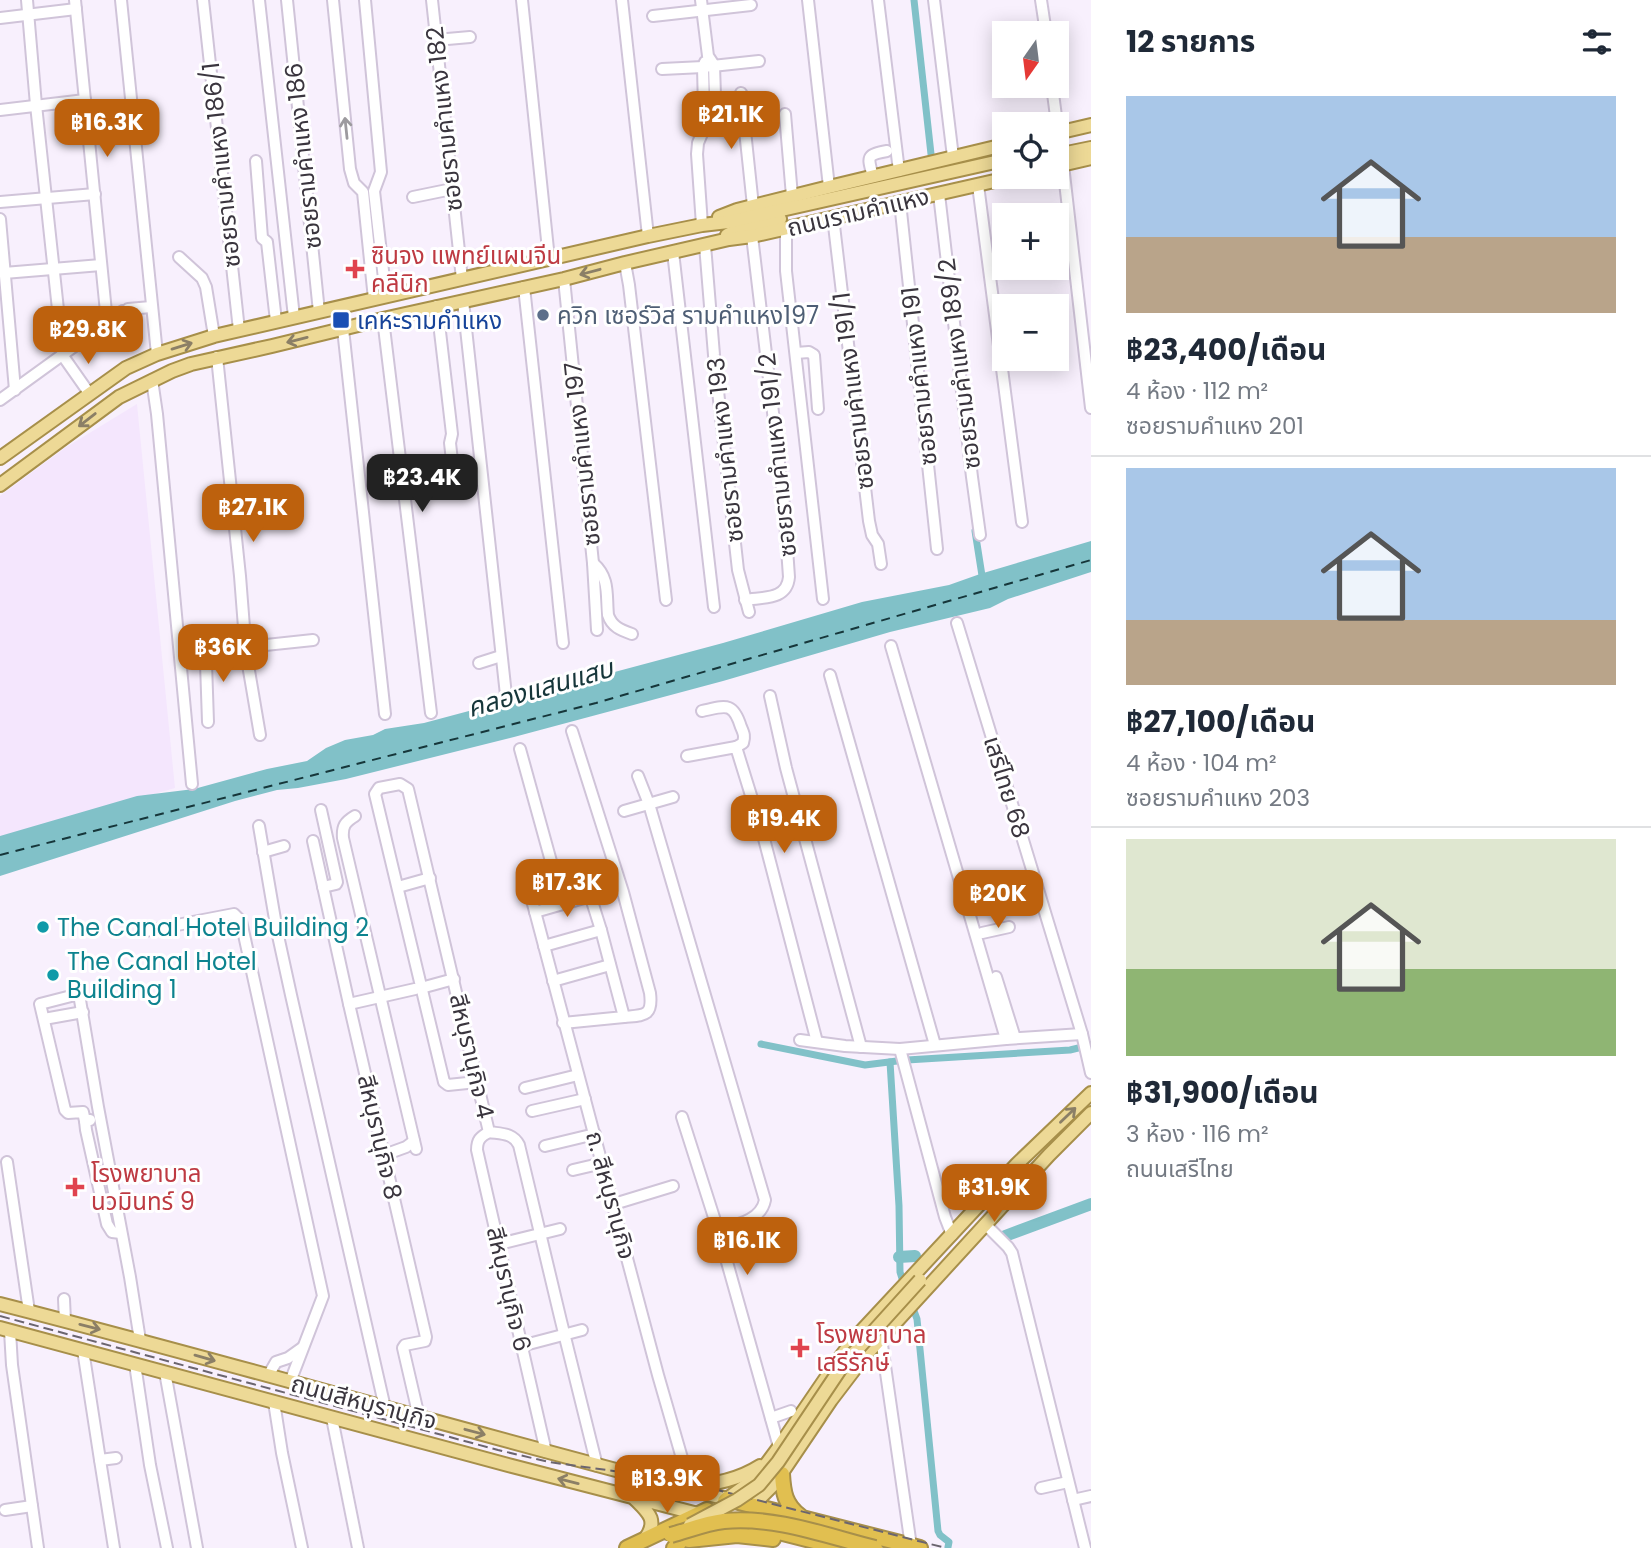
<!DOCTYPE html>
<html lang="th">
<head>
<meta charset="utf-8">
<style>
	body { margin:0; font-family:Poppins,"Noto Sans Thai",sans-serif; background:#f2f2f3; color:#1f2937; height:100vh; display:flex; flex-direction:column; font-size:26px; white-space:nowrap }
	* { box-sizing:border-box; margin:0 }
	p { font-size:23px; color:#747a83 }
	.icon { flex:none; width:38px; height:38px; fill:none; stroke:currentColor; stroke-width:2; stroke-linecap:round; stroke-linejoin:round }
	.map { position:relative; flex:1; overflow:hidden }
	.drawer { display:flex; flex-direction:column; background:#fff; width:560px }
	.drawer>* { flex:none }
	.needle { width:46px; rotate:194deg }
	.buttons { position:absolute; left:992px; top:21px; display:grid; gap:14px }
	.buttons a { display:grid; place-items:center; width:77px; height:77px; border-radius:0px; background:#fff; box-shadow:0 4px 18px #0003; font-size:35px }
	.price { position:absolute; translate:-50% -60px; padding:0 16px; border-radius:14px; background:#bd610d; color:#fff; font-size:23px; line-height:46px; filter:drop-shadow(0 2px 4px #0008) }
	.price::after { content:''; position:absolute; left:50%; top:42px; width:21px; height:16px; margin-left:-10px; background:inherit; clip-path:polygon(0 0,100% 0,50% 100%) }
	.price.on { background:#222; color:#fff }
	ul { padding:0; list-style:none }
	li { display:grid; align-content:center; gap:14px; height:371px; padding:0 35px }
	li+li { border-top:2px solid #e0e1e3 }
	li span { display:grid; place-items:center; height:217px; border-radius:0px; color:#555 }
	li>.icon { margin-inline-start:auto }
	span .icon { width:126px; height:126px; fill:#fffc; stroke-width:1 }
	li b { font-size:30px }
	h2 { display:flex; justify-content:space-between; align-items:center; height:84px; padding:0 35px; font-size:30px }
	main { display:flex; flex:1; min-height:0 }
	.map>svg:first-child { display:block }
	.built { fill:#f4e6fd }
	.water { fill:#81c1c8 }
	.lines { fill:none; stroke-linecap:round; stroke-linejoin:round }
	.canal { stroke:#81c1c8; stroke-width:7 }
	.river { stroke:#81c1c8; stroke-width:12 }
	.ferry { stroke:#16363a; stroke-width:2; stroke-dasharray:9 7; stroke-linecap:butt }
	.minor-casing { stroke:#d0c4d9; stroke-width:14 }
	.major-casing { stroke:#a78f4a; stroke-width:16 }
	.highway-casing { stroke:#a78f4a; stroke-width:18 }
	.minor { stroke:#fff; stroke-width:10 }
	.major { stroke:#edd996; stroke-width:12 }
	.highway { stroke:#e1bf50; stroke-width:14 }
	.rail { stroke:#6b656f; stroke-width:2; stroke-dasharray:10 5; stroke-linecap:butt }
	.major-bridge-casing { stroke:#a78f4a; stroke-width:16; stroke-linecap:butt }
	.highway-bridge-casing { stroke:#a78f4a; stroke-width:18; stroke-linecap:butt }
	.major-bridge { stroke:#edd996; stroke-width:12 }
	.highway-bridge { stroke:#e1bf50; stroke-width:14 }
	.oneway { stroke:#9c9a9e }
	.oneway2 { stroke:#8b7f66 }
	.health-dot { fill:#e0444e; stroke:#fff; stroke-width:2.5 }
	.service-dot { fill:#5c6f8a; stroke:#fff; stroke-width:2.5 }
	.transit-dot { fill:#1a4fb4; stroke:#fff; stroke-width:2.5 }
	.culture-dot { fill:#0f9aa8; stroke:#fff; stroke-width:2.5 }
	.labels { text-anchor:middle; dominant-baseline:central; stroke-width:6; stroke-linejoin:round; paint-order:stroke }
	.street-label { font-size:24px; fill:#3a353e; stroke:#fff }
	.health-label { font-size:24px; fill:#be3a42; stroke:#fff; text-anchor:start }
	.service-label { font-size:24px; fill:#4e5e75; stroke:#fff; text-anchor:start }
	.transit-label { font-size:24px; fill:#164399; stroke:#fff; text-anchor:start }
	.culture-label { font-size:24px; fill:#0d838f; stroke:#fff; text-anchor:start }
	.water-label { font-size:26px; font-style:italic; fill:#16363a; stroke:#fff }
</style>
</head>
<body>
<main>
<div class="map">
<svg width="1091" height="1548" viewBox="0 0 1091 1548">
	<rect width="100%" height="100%" fill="#f8f0fd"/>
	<path class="built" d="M137,404L175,788L0,838V496L65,448Z"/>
	<path class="water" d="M1091,541V572L1008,599L990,608L890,632L723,681L514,737L346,779L298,788L277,790L235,801L0,876V836L137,796L194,789L267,769L307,761L326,748L345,740L373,735L385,729L424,723L723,643L862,602L949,585L980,574Z"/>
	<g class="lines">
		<g class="canal">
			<path d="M914,0L931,154"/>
			<path d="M975,531L983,582"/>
			<path d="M761,1044L865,1065L897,1061"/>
			<path d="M907,1060L1070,1050L1091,1045"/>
			<path d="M890,1062L899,1206L900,1272L904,1285"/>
			<path d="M911,1303L917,1319L938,1531L940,1535L949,1542L948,1547"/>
		</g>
		<g class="river">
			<path d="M1005,1236L1091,1204"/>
			<path d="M899,1257L915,1256"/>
		</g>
		<path class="ferry" d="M0,855L596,703L1091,560"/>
		<g class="minor-casing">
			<g id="minor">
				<path d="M27,0L36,105L63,356L89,393"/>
				<path d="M75,0L107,322"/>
				<path d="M121,0L157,354"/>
				<path d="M203,0L239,330"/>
				<path d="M259,0L294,317"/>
				<path d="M287,0L319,312"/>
				<path d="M333,0L350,169L354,183L363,192L374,299"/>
				<path d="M365,0L381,172L374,191L386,297"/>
				<path d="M432,0L462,279"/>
				<path d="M522,0L549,259"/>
				<path d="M622,0L648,236"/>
				<path d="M701,0L708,56L714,65L715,96L714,111L703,131L698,143L697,154L702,225"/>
				<path d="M808,0L829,187"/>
				<path d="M878,0L899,171"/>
				<path d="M934,0L953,157"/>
				<path d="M1041,0L1046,33"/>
				<path d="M653,16L751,5"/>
				<path d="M0,18L76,9"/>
				<path d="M436,40L470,37"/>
				<path d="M705,62L703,67L704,110L708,121"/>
				<path d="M662,69L703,67L759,61"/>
				<path d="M1052,86L1057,124"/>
				<path d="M741,93L753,206"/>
				<path d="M0,110L85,100"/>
				<path d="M785,114L792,196"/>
				<path d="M256,161L262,238L267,242L276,321"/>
				<path d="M1063,165L1091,408"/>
				<path d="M873,177C868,157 865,155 887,151"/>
				<path d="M978,185L1022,522"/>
				<path d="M939,194L972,477L980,535"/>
				<path d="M413,197L452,189"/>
				<path d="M0,202L95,194"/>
				<path d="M900,202L937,549"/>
				<path d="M833,217L869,521L872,535L878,544L881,564"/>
				<path d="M0,219L15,390"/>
				<path d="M786,228V271L823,599"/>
				<path d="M705,245L714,355L738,570L749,612"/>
				<path d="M673,252L714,607"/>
				<path d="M179,257L202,278L206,287L214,336"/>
				<path d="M625,263L629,285L666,600"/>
				<path d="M4,273L101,265"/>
				<path d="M564,279L593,563L597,630"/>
				<path d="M524,287L563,643"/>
				<path d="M463,301L506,695"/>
				<path d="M437,306L452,434L450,443L454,478"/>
				<path d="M128,309L151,307"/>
				<path d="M383,319L431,713"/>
				<path d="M343,329L385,714"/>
				<path d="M796,353L809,352L814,355L818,409"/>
				<path d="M217,357L240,576L246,653L260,735"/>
				<path d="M152,380L157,414L192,784"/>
				<path d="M0,400L123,311"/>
				<path d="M593,563C610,578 606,594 608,615C612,627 621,630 632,634"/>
				<path d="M745,600C764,597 787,600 789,577L784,505L752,236"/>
				<path d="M957,623L1082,1034L1091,1073"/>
				<path d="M891,646L1006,1039"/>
				<path d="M246,647L313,640"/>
				<path d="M479,663L501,656"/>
				<path d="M830,675L935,1045"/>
				<path d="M770,696L786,768L861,1047"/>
				<path d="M702,711C725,706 733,701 741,727C744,734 745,736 743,743L736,747"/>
				<path d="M208,722L206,663L211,660L246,653"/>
				<path d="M572,731L623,892L650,993C653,1017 644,1015 624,1017"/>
				<path d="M520,749L557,883"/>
				<path d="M687,756L736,747L762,831L817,1042"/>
				<path d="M638,776L649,804L765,1200C761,1221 736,1225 718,1230"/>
				<path d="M321,810L337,882L336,884L323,887"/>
				<path d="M624,811L673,797"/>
				<path d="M355,816C345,822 342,826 343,838L416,1149"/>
				<path d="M259,826L277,931L291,995L385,1408"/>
				<path d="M313,841L349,1004L426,1337L425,1341L405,1345L403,1348L419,1417"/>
				<path d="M263,852L284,846"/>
				<path d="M398,887L430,878"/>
				<path d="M537,888L580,878L585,879L601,930L624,1017L563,1023"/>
				<path d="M533,904L658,1375L690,1486"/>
				<path d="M535,912L591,896"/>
				<path d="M146,931L234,914L241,921L323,1296L290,1382"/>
				<path d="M982,933L1009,927"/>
				<path d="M544,946L601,930"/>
				<path d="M996,977L1015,1038"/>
				<path d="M553,981L610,965"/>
				<path d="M421,988L454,979"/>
				<path d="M349,1004L415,989"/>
				<path d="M44,1019L83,1012"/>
				<path d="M800,1040L845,1046L900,1049L1006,1039L1082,1034"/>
				<path d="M900,1049L945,1217L952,1235"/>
				<path d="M477,1082L448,1085L444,1082L375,794L379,788L400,784L408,789L489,1132C502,1134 513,1133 519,1145L561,1321L597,1466"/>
				<path d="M525,1088L578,1075"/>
				<path d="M532,1111L585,1099"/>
				<path d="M682,1117L718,1230L779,1447"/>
				<path d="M90,1120L85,1121L86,1130L107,1224L112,1232L121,1233"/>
				<path d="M85,1121L83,1112L68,1113L65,1110L40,1004L79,994L98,1107L130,1277L140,1340"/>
				<path d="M489,1132C480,1137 477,1140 477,1150L546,1452"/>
				<path d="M545,1146L595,1134"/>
				<path d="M384,1155L406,1147L414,1141"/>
				<path d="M7,1162L29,1311"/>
				<path d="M573,1170L603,1163"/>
				<path d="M614,1204L673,1186"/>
				<path d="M985,1224L1008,1247L1012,1253L1085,1548"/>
				<path d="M499,1244L560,1229"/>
				<path d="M64,1299L65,1321"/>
				<path d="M10,1331L12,1365L38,1548"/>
				<path d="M881,1338L911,1546"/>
				<path d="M521,1346L582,1330"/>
				<path d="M83,1350L100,1460L116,1458"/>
				<path d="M135,1364L150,1465L167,1548"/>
				<path d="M165,1372L197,1548"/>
				<path d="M268,1376L276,1362L288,1358L302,1348"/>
				<path d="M274,1402L282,1453L302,1548"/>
				<path d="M332,1418L358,1548"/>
				<path d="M771,1418L791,1411"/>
				<path d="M100,1460L114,1548"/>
				<path d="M1041,1488L1068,1482"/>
				<path d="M1073,1500L1091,1496"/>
				<path d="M5,1510L32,1506"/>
			</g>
		</g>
		<g class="major-casing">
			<g id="major">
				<path d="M1057,133L1091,125"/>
				<path d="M1057,155L1091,148"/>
				<path d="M1057,166L1091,158"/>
				<path d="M719,217L737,210L829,187L1004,145"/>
				<path d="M727,235L737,230L780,219"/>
				<path d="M0,458L126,368L157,354L214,336L648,236L702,225L728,222L1004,160"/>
				<path d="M0,485L119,397L172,371L191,364L272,346L383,319L564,279L625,263L729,239L752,236L1012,177"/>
				<path d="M0,1304C243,1366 484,1437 727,1499L745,1486L762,1470L779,1447L839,1359L855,1338L1017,1164L1091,1093"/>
				<path d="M0,1328L512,1466L698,1514"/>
				<path d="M687,1486C713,1485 738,1480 760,1466"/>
				<path d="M634,1498C648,1512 659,1520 645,1539"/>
				<path d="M752,1506L775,1483L831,1400L863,1358L1049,1155L1091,1113"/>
			</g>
		</g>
		<g class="highway-casing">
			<g id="highway">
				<path d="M782,1474C783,1492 785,1505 800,1516"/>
				<path d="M725,1501L727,1499L920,1548"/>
				<path d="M755,1526L842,1548"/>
				<path d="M668,1532L675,1533L680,1537V1542L674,1548"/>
				<path d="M689,1540L737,1535L773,1539"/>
				<path d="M627,1548L707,1510"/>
			</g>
		</g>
		<use href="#minor" class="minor"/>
		<use href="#major" class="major"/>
		<use href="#highway" class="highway"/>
		<path class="rail" d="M0,1316L498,1450L549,1462L678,1480L946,1548"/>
		<g class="major-bridge-casing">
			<path id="major-bridge" d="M690,1525L737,1500L759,1485L778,1462L843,1365L920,1280"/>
		</g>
		<g class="highway-bridge-casing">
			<path id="highway-bridge" d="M671,1535C689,1530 706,1523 724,1521C775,1516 827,1536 875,1548"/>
		</g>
		<use href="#major-bridge" class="major-bridge"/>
		<use href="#highway-bridge" class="highway-bridge"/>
	</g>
	<defs><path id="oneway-shaft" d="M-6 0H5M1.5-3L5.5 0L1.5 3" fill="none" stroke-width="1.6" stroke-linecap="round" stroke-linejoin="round" transform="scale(1.75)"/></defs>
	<use class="oneway" href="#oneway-shaft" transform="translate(346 128) rotate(-96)"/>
	<g class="oneway2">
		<use href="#oneway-shaft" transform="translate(590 272) rotate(165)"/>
		<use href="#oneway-shaft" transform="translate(297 340) rotate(166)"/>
		<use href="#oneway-shaft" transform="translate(182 346) rotate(-17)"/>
		<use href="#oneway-shaft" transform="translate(87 420) rotate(142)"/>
		<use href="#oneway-shaft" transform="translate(1068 1115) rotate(-44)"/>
		<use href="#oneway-shaft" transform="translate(90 1327) rotate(14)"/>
		<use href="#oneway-shaft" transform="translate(205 1358) rotate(16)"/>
		<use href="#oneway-shaft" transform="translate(475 1432) rotate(15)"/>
		<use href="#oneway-shaft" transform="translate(568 1481) rotate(-166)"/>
	</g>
	<g class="health-dot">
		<path d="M351.5 258.5h7v7h7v7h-7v7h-7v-7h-7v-7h7z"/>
		<path d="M71.5 1176.5h7v7h7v7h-7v7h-7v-7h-7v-7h7z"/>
		<path d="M796.5 1337.5h7v7h7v7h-7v7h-7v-7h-7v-7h7z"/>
	</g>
	<circle class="service-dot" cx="543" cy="315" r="7"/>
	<rect class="transit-dot" x="332" y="311" width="18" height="18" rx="3.5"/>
	<g class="culture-dot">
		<circle cx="43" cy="927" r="7"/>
		<circle cx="53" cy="975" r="7"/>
	</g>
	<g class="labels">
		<g class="street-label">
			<text transform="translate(444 119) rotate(-96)">ซอยรามคำแหง 182</text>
			<text transform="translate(303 156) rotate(-96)">ซอยรามคำแหง 186</text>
			<text transform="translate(221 165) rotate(-96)">ซอยรามคำแหง 186/1</text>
			<text transform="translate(858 212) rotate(-13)">ถนนรามคำแหง</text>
			<text transform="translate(959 364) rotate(-97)">ซอยรามคำแหง 189/2</text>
			<text transform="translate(919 376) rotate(-96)">ซอยรามคำแหง 191</text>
			<text transform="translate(853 391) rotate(-97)">ซอยรามคำแหง 191/1</text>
			<text transform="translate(725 450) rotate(-96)">ซอยรามคำแหง 193</text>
			<text transform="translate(582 454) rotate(-96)">ซอยรามคำแหง 197</text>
			<text transform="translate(777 455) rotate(-96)">ซอยรามคำแหง 191/2</text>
			<text transform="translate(1007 787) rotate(73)">เสรีไทย 68</text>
			<text transform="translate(472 1056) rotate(77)">สีหบุรานุกิจ 4</text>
			<text transform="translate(380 1137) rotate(77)">สีหบุรานุกิจ 8</text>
			<text transform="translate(611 1195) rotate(75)">ถ. สีหบุรานุกิจ</text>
			<text transform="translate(509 1289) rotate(77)">สีหบุรานุกิจ 6</text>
			<text transform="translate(364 1402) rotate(15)">ถนนสีหบุรานุกิจ</text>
		</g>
		<g class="health-label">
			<text x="371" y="255">ซินจง แพทย์แผนจีน<tspan x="371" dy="28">คลีนิก</tspan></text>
			<text x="91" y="1173">โรงพยาบาล<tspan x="91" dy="28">นวมินทร์ 9</tspan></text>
			<text x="816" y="1334">โรงพยาบาล<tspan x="816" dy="28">เสรีรักษ์</tspan></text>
		</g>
		<g class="service-label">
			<text x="557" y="315">ควิก เซอร์วิส รามคำแหง197</text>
		</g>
		<g class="transit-label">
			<text x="357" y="320">เคหะรามคำแหง</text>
		</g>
		<g class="culture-label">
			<text x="57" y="927">The Canal Hotel Building 2</text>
			<text x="67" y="961">The Canal Hotel<tspan x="67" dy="28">Building 1</tspan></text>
		</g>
		<g class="water-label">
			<text transform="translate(540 688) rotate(-16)">คลองแสนแสบ</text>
		</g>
	</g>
</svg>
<div class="buttons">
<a><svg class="needle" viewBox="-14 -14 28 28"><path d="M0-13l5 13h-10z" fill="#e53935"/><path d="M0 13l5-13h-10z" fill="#747a83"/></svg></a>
<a><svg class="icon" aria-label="locate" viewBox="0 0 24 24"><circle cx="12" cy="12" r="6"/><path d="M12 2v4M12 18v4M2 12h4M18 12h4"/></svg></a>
<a>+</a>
<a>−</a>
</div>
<b class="price" style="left:731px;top:151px">฿21.1K</b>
<b class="price" style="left:107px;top:159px">฿16.3K</b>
<b class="price" style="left:88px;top:366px">฿29.8K</b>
<b class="price on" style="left:422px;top:514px">฿23.4K</b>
<b class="price" style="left:253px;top:544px">฿27.1K</b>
<b class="price" style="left:223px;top:684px">฿36K</b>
<b class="price" style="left:784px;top:855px">฿19.4K</b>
<b class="price" style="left:567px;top:919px">฿17.3K</b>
<b class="price" style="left:998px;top:930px">฿20K</b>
<b class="price" style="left:994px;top:1224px">฿31.9K</b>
<b class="price" style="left:747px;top:1277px">฿16.1K</b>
<b class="price" style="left:667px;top:1515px">฿13.9K</b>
</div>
<section class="drawer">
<h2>12 รายการ<svg class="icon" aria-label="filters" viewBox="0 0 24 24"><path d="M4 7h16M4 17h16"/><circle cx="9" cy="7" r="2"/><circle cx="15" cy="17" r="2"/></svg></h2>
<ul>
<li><span style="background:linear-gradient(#a9c7e8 65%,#b9a48a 0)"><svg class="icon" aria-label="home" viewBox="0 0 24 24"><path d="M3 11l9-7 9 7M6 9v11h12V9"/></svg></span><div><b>฿23,400/เดือน</b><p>4 ห้อง · 112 m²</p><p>ซอยรามคำแหง 201</p></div></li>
<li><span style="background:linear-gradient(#a9c7e8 70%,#b9a48a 0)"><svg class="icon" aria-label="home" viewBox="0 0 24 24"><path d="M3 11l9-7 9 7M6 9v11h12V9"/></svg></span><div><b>฿27,100/เดือน</b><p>4 ห้อง · 104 m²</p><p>ซอยรามคำแหง 203</p></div></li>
<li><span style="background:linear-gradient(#dfe7d0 60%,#8fb573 0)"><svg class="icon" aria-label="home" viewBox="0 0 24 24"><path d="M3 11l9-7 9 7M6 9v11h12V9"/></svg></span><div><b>฿31,900/เดือน</b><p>3 ห้อง · 116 m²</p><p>ถนนเสรีไทย</p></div></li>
</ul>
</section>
</main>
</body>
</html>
